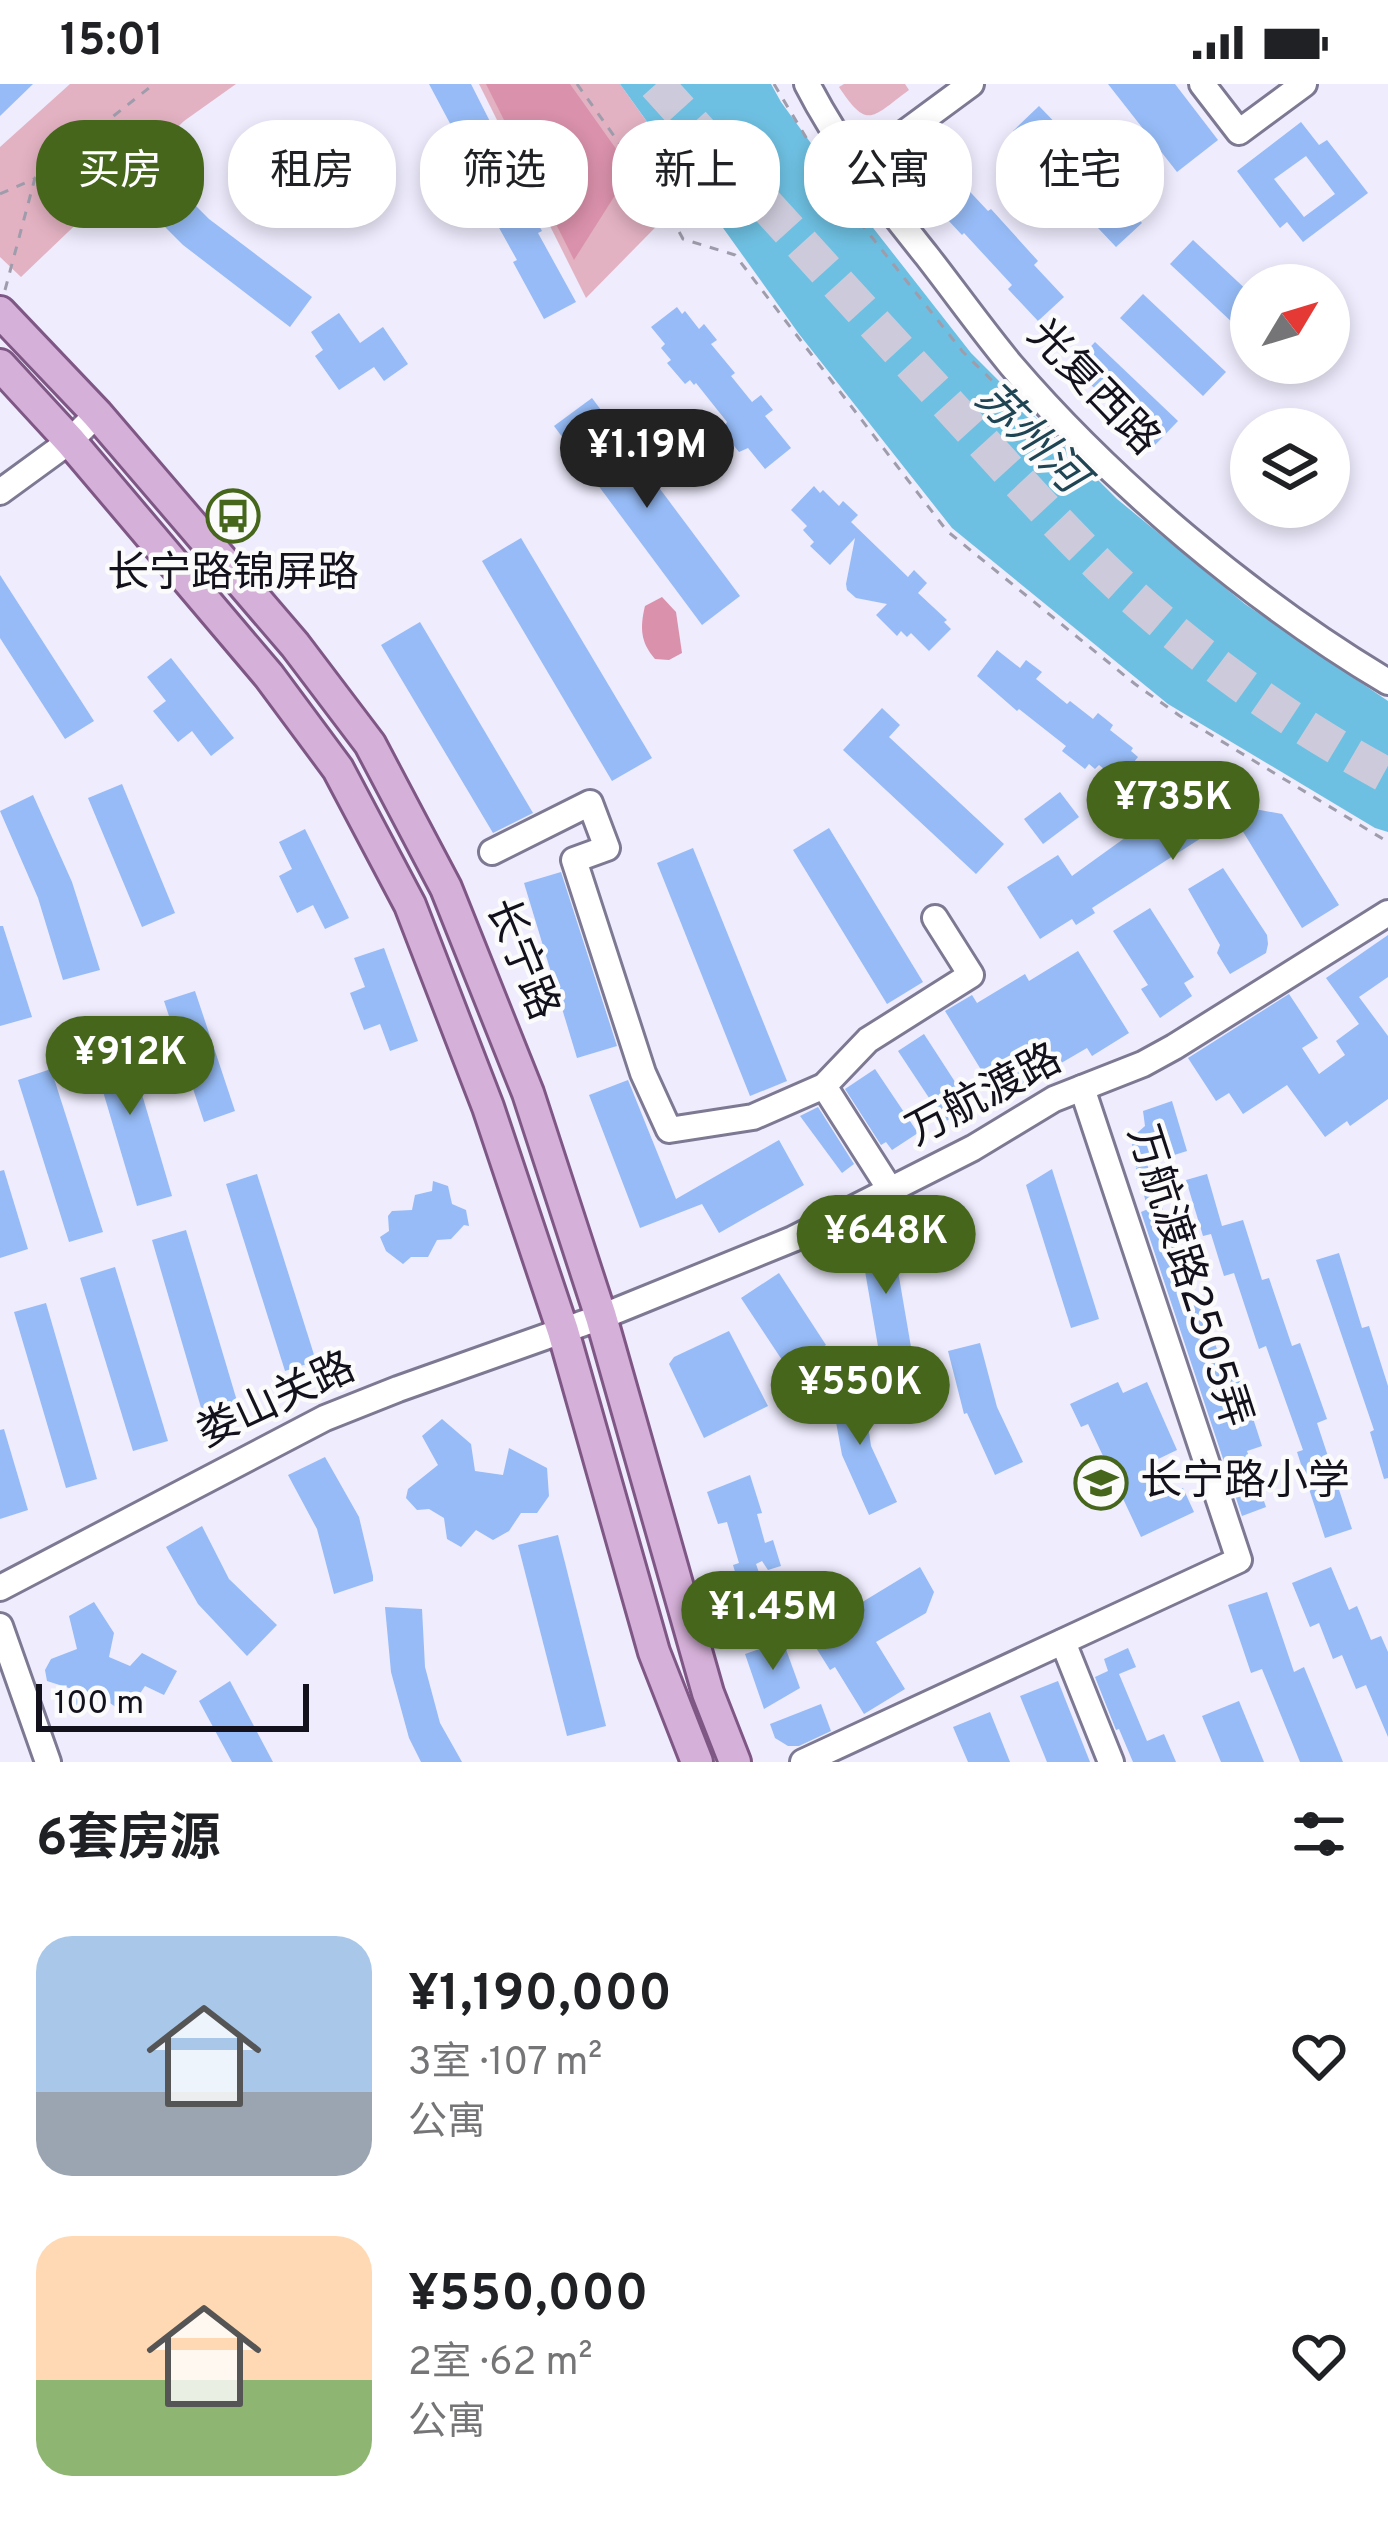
<!DOCTYPE html>
<html lang="zh">
<head>
<meta charset="utf-8">
<style>
	body { margin:0; font-family:Overpass,"Noto Sans SC",sans-serif; background:#f2f2f2; color:#202124; height:100vh; display:flex; flex-direction:column; font-size:45px; white-space:nowrap }
	* { box-sizing:border-box; margin:0 }
	p { font-size:39px; color:#757577 }
	.icon { flex:none; width:66px; height:66px; fill:none; stroke:currentColor; stroke-width:2; stroke-linecap:round; stroke-linejoin:round }
	.map { position:relative; height:1678px; overflow:hidden }
	.details { display:flex; flex-direction:column; background:#fff; flex:1 }
	.details>* { flex:none }
	.top-card { position:absolute; left:36px; top:36px; width:1317px; height:108px; display:flex; gap:24px }
	.needle { width:78px; rotate:52deg }
	.controls { position:absolute; left:1230px; top:180px; display:grid; gap:24px }
	.controls a { display:grid; place-items:center; width:120px; height:120px; border-radius:50%; background:#fff; box-shadow:0 6px 18px #0003; font-size:60px }
	.scale { position:absolute; left:36px; bottom:30px; width:273px; box-sizing:border-box; padding-left:12px; border:6px solid #13111b; border-top:0; font-size:33px; line-height:42px; white-space:nowrap; color:#13111b; -webkit-text-stroke:9px #fbfbfb; paint-order:stroke }
	.price { position:absolute; translate:-50% -102px; padding:0 27px; border-radius:42px; background:#46661c; color:#fff; font-size:39px; line-height:78px; filter:drop-shadow(0 3px 6px #0008) }
	.price::after { content:''; position:absolute; left:50%; top:72px; width:36px; height:27px; margin-left:-18px; background:inherit; clip-path:polygon(0 0,100% 0,50% 100%) }
	.price.current { background:#222; color:#fff }
	ul { padding:0; list-style:none }
	li { display:flex; align-items:center; gap:36px; height:300px; padding:0 36px }
	li span { display:grid; place-items:center; flex:none; width:336px; height:240px; border-radius:36px; color:#555 }
	li>.icon { margin-inline-start:auto }
	span .icon { width:144px; height:144px; fill:#fffc; stroke-width:1 }
	li b { font-size:51px }
	h2 { display:flex; justify-content:space-between; align-items:center; height:144px; padding:0 36px; font-size:51px }
	.chip { padding:0 42px; border-radius:48px; background:#fff; box-shadow:0 6px 18px #0003; font-size:42px; line-height:108px }
	.chip.current { background:#46661c; color:#fff }
	.status { display:flex; justify-content:space-between; align-items:center; height:84px; padding:0 60px; background:#fff; direction:ltr }
	.status svg { height:33px; fill:currentColor }
	.map>svg:first-child { display:block }
	.green { fill:#e3b2c2 }
	.forest { fill:#da91ab }
	.water { fill:#6ec0e2 }
	.building { fill:#96bbf6; fill-rule:evenodd }
	.lines { fill:none; stroke-linecap:round; stroke-linejoin:round }
	.highway-tunnel { stroke:#cdcbdb; stroke-width:36; stroke-dasharray:36 18; stroke-linecap:butt }
	.minor-casing { stroke:#7d7993; stroke-width:30 }
	.major-casing { stroke:#7f5785; stroke-width:36 }
	.path { stroke:#9f9dac; stroke-width:3; stroke-dasharray:9 9; stroke-linecap:butt }
	.minor { stroke:#fff; stroke-width:24 }
	.major { stroke:#d5b0d8; stroke-width:30 }
	.labels { text-anchor:middle; dominant-baseline:central; stroke-width:9; stroke-linejoin:round; paint-order:stroke }
	.street-label { font-size:42px; fill:#13111b; stroke:#fbfbfb }
	.poi-label { font-size:42px; fill:#13111b; stroke:#fbfbfb }
	.water-label { font-size:45px; font-style:italic; fill:#1f4453; stroke:#fbfbfb }
</style>
</head>
<body>
<div class="status"><b>15:01</b><svg viewBox="0 0 49 12"><path d="M0 12V9h3v3zM5 12V6h3v6zM10 12V3h3v9zM15 12V0h3v12zM26 1h20v11H26zM47 4h2v5h-2z"/></svg></div>
<div class="map">
<svg width="1388" height="1678" viewBox="0 0 1388 1678">
	<rect width="100%" height="100%" fill="#eeecfd"/>
	<g class="green">
		<path d="M70,0H236L184,37L21,193L0,173V63Z"/>
		<path d="M479,0H620L694,104L586,214Z"/>
		<path d="M844,0H905L909,6C872,33 868,47 839,3Z"/>
	</g>
	<g class="forest">
		<path d="M486,0H570L631,86L574,176Z"/>
		<path d="M662,513L676,528L682,569L669,576L655,575C640,558 640,543 645,522Z"/>
	</g>
	<path class="water" d="M620,0H771L781,18L863,131L971,269L1117,415L1245,520L1388,617V748L1375,744L1168,620L952,444L799,250Z"/>
	<g class="building">
		<path d="M0,0H33L0,32Z"/>
		<path d="M429,0H471L510,77L505,80L542,147L538,149L576,218L544,235L513,178L517,176L479,108L485,105Z"/>
		<path d="M1108,0H1175L1218,56L1177,88Z"/>
		<path d="M1039,22L1093,78L1088,82L1142,139L1116,163L1063,107L1067,103L1013,47Z"/>
		<path d="M1301,38L1319,61L1327,56L1368,109L1303,158L1287,138L1280,144L1237,87ZM1306,72L1335,110L1304,133L1274,95Z"/>
		<path d="M176,59L196,78L174,100L209,135L312,213L290,243L183,161L138,116L169,85L160,76Z"/>
		<path d="M958,95L988,127L991,125L1038,177L1034,181L1064,213L1038,237L1008,205L1012,201L964,149L962,151L932,119Z"/>
		<path d="M1193,156L1251,210V256L1170,180Z"/>
		<path d="M1143,210L1226,288L1203,312L1120,234Z"/>
		<path d="M677,223L682,230L685,227L699,245L704,240L717,256L711,260L735,289L731,292L752,318L761,311L773,326L765,332L791,364L765,385L748,364L739,368L722,347L727,338L696,299L694,301L690,296L685,300L667,279L671,276L661,264L665,260L651,243Z"/>
		<path d="M339,229L360,259L383,243L408,280L384,297L374,283L339,306L315,272L323,266L311,248Z"/>
		<path d="M1095,258L1178,337L1155,361L1072,283Z"/>
		<path d="M592,314L740,512L702,541L554,342Z"/>
		<path d="M814,402L820,409L823,406L839,422L843,417L858,431L851,438L908,493L914,486L927,499L918,509L947,536L944,538L951,545L929,567L911,549L907,553L901,547L897,552L876,531L887,520L856,514L847,506L846,500L855,454L830,481L810,462L814,458L803,446L807,442L791,426Z"/>
		<path d="M521,454L652,674L612,697L482,477Z"/>
		<path d="M0,491L94,637L65,655L0,554Z"/>
		<path d="M420,538L533,729L493,749L381,561Z"/>
		<path d="M997,566L1020,584L1026,576L1042,588L1036,595L1067,620L1070,617L1093,635L1098,629L1113,641L1110,646L1133,664L1131,667L1138,673L1119,697L1099,681L1095,685L1089,680L1085,685L1062,667L1066,662L1019,625L1017,627L977,592Z"/>
		<path d="M171,574L234,654L211,672L192,647L178,658L153,627L166,617L147,593Z"/>
		<path d="M882,624L900,641L889,653L1004,760L976,790L843,666Z"/>
		<path d="M122,700L175,829L142,843L88,714Z"/>
		<path d="M1194,704L1225,719L1218,708L1249,724L1282,730L1339,821L1302,844L1234,733L1092,824L1095,829L1076,841L1072,835L1040,855L1007,803L1058,771L1072,792Z"/>
		<path d="M1060,708L1079,733L1043,760L1024,735Z"/>
		<path d="M33,711L72,798L100,886L63,896L38,814L0,727Z"/>
		<path d="M829,744L923,898L887,920L793,766Z"/>
		<path d="M305,745L349,834L325,845L313,821L297,829L279,792L292,785L279,758Z"/>
		<path d="M693,764L787,997L750,1012L657,779Z"/>
		<path d="M1223,784L1267,851L1268,860L1266,869L1230,890L1217,869L1220,861L1188,805Z"/>
		<path d="M561,788L617,962L577,974L524,799Z"/>
		<path d="M1150,824L1194,893L1184,899L1192,912L1160,934L1141,905L1148,901L1113,847Z"/>
		<path d="M0,842H3L32,933L0,942Z"/>
		<path d="M1388,851V893L1359,913L1388,952V1015L1350,1042L1347,1037L1325,1053L1287,1001L1243,1030L1229,1009L1216,1017L1188,974L1289,910L1318,954L1302,964L1319,990L1345,971L1336,957L1359,940L1326,894Z"/>
		<path d="M384,864L418,957L390,967L380,940L364,946L350,909L365,903L354,874Z"/>
		<path d="M1078,867L1129,949L1092,972L1087,964L999,1015L945,927L972,911L977,919L1025,890L1029,897Z"/>
		<path d="M195,907L235,1027L204,1038L164,917Z"/>
		<path d="M123,946L172,1112L137,1122L88,957Z"/>
		<path d="M924,950L970,1021L945,1038L898,967Z"/>
		<path d="M51,985L103,1148L69,1158L18,996Z"/>
		<path d="M875,985L918,1049L892,1066L886,1058L881,1061L845,1005Z"/>
		<path d="M628,996L676,1115L779,1056L804,1101L719,1149L702,1120L640,1144L589,1011Z"/>
		<path d="M1172,1017L1187,1067L1136,1083L1132,1061L1136,1050L1145,1042L1143,1027Z"/>
		<path d="M818,1023L854,1080L842,1089L800,1032Z"/>
		<path d="M1147,1080L1194,1214L1199,1212L1227,1295L1239,1291L1262,1362L1247,1367L1266,1423L1242,1432L1141,1128L1148,1125L1136,1084Z"/>
		<path d="M1052,1085L1099,1235L1071,1244L1026,1101Z"/>
		<path d="M4,1086L28,1165L0,1174V1087Z"/>
		<path d="M257,1090L316,1277L285,1287L226,1100Z"/>
		<path d="M1207,1090L1222,1142L1243,1136L1262,1196L1269,1194L1292,1262L1300,1259L1327,1335L1317,1339L1352,1445L1325,1454L1297,1368L1303,1366L1266,1262L1259,1265L1234,1189L1224,1192L1211,1150L1203,1152L1186,1096Z"/>
		<path d="M433,1097L448,1102L452,1120L466,1126L469,1142L464,1141L451,1155L437,1156L428,1173H411L403,1180L386,1167L380,1153L389,1147L388,1132L392,1127L412,1126L415,1111L432,1107Z"/>
		<path d="M186,1146L237,1317L202,1327L152,1156Z"/>
		<path d="M893,1158L911,1263L879,1268L861,1164Z"/>
		<path d="M1339,1169L1362,1244L1369,1242L1388,1302V1394L1384,1395L1370,1348L1374,1346L1316,1176Z"/>
		<path d="M115,1183L168,1357L133,1367L80,1194Z"/>
		<path d="M779,1189L826,1261L788,1285L741,1214Z"/>
		<path d="M46,1219L97,1395L66,1404L14,1228Z"/>
		<path d="M729,1247L768,1322L704,1354L669,1280L674,1273Z"/>
		<path d="M980,1259L997,1323L1023,1378L995,1391L967,1329L964,1330L948,1267Z"/>
		<path d="M1118,1298L1123,1309L1147,1298L1177,1366L1154,1377L1169,1411L1183,1404L1194,1428L1141,1453L1088,1340L1081,1343L1070,1320Z"/>
		<path d="M862,1299L871,1362L897,1418L869,1431L842,1371L830,1305Z"/>
		<path d="M442,1335L471,1360L475,1387L503,1391L509,1364L547,1384L549,1412L537,1429H521L509,1447L493,1456L476,1446L461,1463L447,1455L444,1434L429,1425L417,1426L406,1414L408,1405L438,1381L422,1352Z"/>
		<path d="M4,1345L28,1426L0,1435V1346Z"/>
		<path d="M325,1373L359,1433L373,1492V1497L334,1510L317,1445L288,1391Z"/>
		<path d="M750,1391L762,1429L757,1430L765,1459L773,1456L781,1482L768,1486L762,1477L756,1480L769,1517L753,1522L750,1513L743,1515L733,1481L739,1479L727,1438L718,1440L707,1408Z"/>
		<path d="M202,1442L229,1495L277,1541L247,1572L198,1520L166,1463Z"/>
		<path d="M558,1451L606,1642L567,1652L518,1461Z"/>
		<path d="M920,1483L934,1508L926,1529L876,1558L905,1605L864,1630L835,1583L830,1586L808,1551Z"/>
		<path d="M1331,1483L1349,1526L1357,1522L1371,1556L1381,1552L1388,1568V1653L1366,1601L1356,1605L1342,1571L1333,1575L1319,1539L1310,1543L1292,1499Z"/>
		<path d="M1267,1508L1294,1588L1304,1583L1343,1678H1300L1262,1585L1251,1589L1228,1521Z"/>
		<path d="M94,1518L114,1549L109,1573L130,1582L142,1569L177,1587L164,1611L145,1602L126,1630L101,1613L65,1626L72,1605L47,1597L45,1586L51,1575L77,1565L69,1532Z"/>
		<path d="M385,1523L422,1525L425,1583L440,1639L462,1678H421L409,1654L391,1588Z"/>
		<path d="M783,1557L800,1604L764,1625L745,1570Z"/>
		<path d="M1128,1564L1136,1583L1119,1590L1147,1657L1164,1650L1176,1678H1133L1119,1645L1116,1646L1095,1593L1108,1587L1104,1575Z"/>
		<path d="M230,1597L273,1678H232L199,1617Z"/>
		<path d="M1058,1597L1090,1678H1047L1020,1612Z"/>
		<path d="M1239,1617L1264,1678H1221L1202,1632Z"/>
		<path d="M821,1620L831,1647L799,1662H788L775,1654L770,1640Z"/>
		<path d="M990,1628L1010,1678H968L953,1643Z"/>
	</g>
	<g class="lines">
		<path class="highway-tunnel" d="M656,0C746,99 836,198 927,297C984,359 1040,423 1101,483C1186,565 1284,636 1388,692"/>
		<g class="minor-casing">
			<g id="minor">
				<path d="M807,0C839,63 883,117 927,172C955,208 982,246 1011,281C1111,398 1255,519 1388,598"/>
				<path d="M1202,0L1239,48L1304,0"/>
				<path d="M857,84L971,0"/>
				<path d="M0,408L70,357L97,330"/>
				<path d="M492,768L590,719L607,764L574,776L643,989L669,1046L753,1033L824,1002L868,956L971,891L935,834"/>
				<path d="M824,1002L891,1107"/>
				<path d="M0,1504L325,1334L398,1305L601,1233L793,1155L973,1064L1054,1015L1143,980L1174,963L1388,829"/>
				<path d="M0,1542L48,1678"/>
				<path d="M1063,1558L1111,1678"/>
				<path d="M803,1678L1239,1476L1082,1004"/>
			</g>
		</g>
		<g class="major-casing">
			<g id="major">
				<path d="M0,228L97,330L295,561L370,660L446,804L528,1009L601,1233L708,1609L735,1678"/>
				<path d="M0,281L70,357L269,592L338,685L410,821L488,1023L563,1247L654,1568L697,1678"/>
			</g>
		</g>
		<g class="path">
			<path d="M577,0L669,129L683,155L735,171L947,447L1135,600L1180,632L1388,758"/>
			<path d="M774,0L847,122L963,268L1010,314"/>
			<path d="M0,110L34,95"/>
			<path d="M5,206L35,94L154,0"/>
		</g>
		<use href="#minor" class="minor"/>
		<use href="#major" class="major"/>
	</g>
	<defs>
		<g id="bus-ring" transform="scale(2.7)"><circle r="9.5" fill="#fbfbfb" stroke="#46661c" stroke-width="1.5"/><path d="M-5-6H5V4H4V6H2V4H-2V6H-4V4H-5ZM-3.5-4V0h7V-4ZM-3.5 1.2v1.5H-2V1.2ZM2 1.2v1.5H3.5V1.2Z" fill="#46661c"/></g>
		<g id="school-ring" transform="scale(2.7)"><circle r="9.5" fill="#fbfbfb" stroke="#46661c" stroke-width="1.5"/><path d="M0-5L7-2L0 1L-7-2ZM-4 1L0 2.5L4 1V4Q0 6-4 4Z" fill="#46661c"/></g>
	</defs>
	<g fill-rule="evenodd">
		<use href="#bus-ring" x="233" y="432"/>
		<use href="#school-ring" x="1101" y="1399"/>
	</g>
	<g class="labels">
		<g class="street-label">
			<text transform="translate(1092 305) rotate(46)">光复西路</text>
			<text transform="translate(520 876) rotate(68)">长宁路</text>
			<text transform="translate(985 1013) rotate(-28)">万航渡路</text>
			<text transform="translate(1187 1193) rotate(72)">万航渡路2505弄</text>
			<text transform="translate(277 1318) rotate(-25)">娄山关路</text>
		</g>
		<g class="poi-label">
			<text x="233" y="491">长宁路锦屏路</text>
			<text x="1140" y="1399" text-anchor="start">长宁路小学</text>
		</g>
		<g class="water-label">
			<text transform="translate(1029 355) rotate(45)">苏州河</text>
		</g>
	</g>
</svg>
<div class="controls">
<a><svg class="needle" viewBox="-14 -14 28 28"><path d="M0-13l5 13h-10z" fill="#e53935"/><path d="M0 13l5-13h-10z" fill="#757577"/></svg></a>
<a><svg class="icon" aria-label="layers" viewBox="0 0 24 24"><path d="M12 4l9 5-9 5-9-5zM3 14l9 5 9-5"/></svg></a>
</div>
<div class="scale">100 m</div>
<b class="price current" style="left:647px;top:427px">¥1.19M</b>
<b class="price" style="left:1173px;top:779px">¥735K</b>
<b class="price" style="left:130px;top:1034px">¥912K</b>
<b class="price" style="left:886px;top:1213px">¥648K</b>
<b class="price" style="left:860px;top:1364px">¥550K</b>
<b class="price" style="left:773px;top:1589px">¥1.45M</b>
<div class="top-card">
<a class="chip current">买房</a>
<a class="chip">租房</a>
<a class="chip">筛选</a>
<a class="chip">新上</a>
<a class="chip">公寓</a>
<a class="chip">住宅</a>
</div>
</div>
<section class="details">
<h2>6套房源<svg class="icon" aria-label="filters" viewBox="0 0 24 24"><path d="M4 7h16M4 17h16"/><circle cx="9" cy="7" r="2"/><circle cx="15" cy="17" r="2"/></svg></h2>
<ul>
<li><span style="background:linear-gradient(#a9c7e8 65%,#9aa5b1 0)"><svg class="icon" aria-label="home" viewBox="0 0 24 24"><path d="M3 11l9-7 9 7M6 9v11h12V9"/></svg></span><div><b>¥1,190,000</b><p>3室 · 107 m²</p><p>公寓</p></div><svg class="icon" aria-label="heart" viewBox="0 0 24 24"><path d="M12 20l-8-8c-3-5 5-10 8-4 3-6 11-1 8 4z"/></svg></li>
<li><span style="background:linear-gradient(#ffd9b3 60%,#8fb573 0)"><svg class="icon" aria-label="home" viewBox="0 0 24 24"><path d="M3 11l9-7 9 7M6 9v11h12V9"/></svg></span><div><b>¥550,000</b><p>2室 · 62 m²</p><p>公寓</p></div><svg class="icon" aria-label="heart" viewBox="0 0 24 24"><path d="M12 20l-8-8c-3-5 5-10 8-4 3-6 11-1 8 4z"/></svg></li>
</ul>
</section>
</body>
</html>
